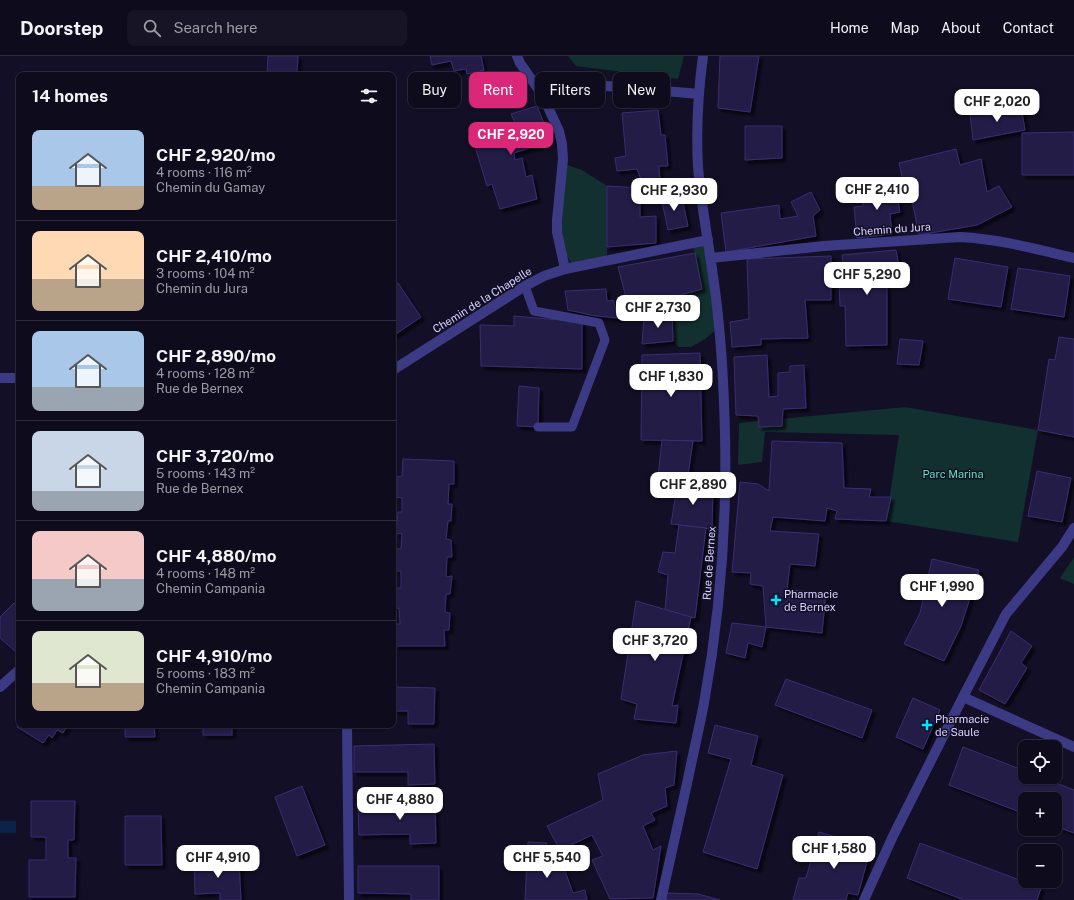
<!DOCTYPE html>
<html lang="en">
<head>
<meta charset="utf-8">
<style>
	body { margin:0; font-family:"Public Sans",sans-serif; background:#171425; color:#f1f3f6; height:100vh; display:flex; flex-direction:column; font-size:15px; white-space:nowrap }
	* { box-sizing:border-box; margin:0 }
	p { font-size:13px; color:#9b9ba3 }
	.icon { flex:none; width:22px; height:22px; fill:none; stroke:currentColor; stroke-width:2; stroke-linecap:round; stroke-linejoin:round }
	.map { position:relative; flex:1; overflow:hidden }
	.sheet { position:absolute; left:16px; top:16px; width:380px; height:656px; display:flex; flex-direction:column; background:#0e0b1c; border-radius:8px; box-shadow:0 1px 3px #0004,0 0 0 1px #2e2b3b }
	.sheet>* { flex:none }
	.guide { position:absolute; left:408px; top:16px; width:380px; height:36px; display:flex; gap:8px }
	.buttons { position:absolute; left:1018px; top:684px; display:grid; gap:8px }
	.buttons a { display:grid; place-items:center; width:44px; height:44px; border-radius:8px; background:#0e0b1c; box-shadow:0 1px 3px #0004,0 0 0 1px #2e2b3b; font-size:20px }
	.price { position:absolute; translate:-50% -34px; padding:0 9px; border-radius:8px; background:#fff; color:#222; font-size:13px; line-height:26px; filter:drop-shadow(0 1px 2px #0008) }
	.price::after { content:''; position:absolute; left:50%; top:24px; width:12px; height:9px; margin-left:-6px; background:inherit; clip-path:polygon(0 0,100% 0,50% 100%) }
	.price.on { background:#db2777; color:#fff }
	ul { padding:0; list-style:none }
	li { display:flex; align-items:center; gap:12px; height:100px; padding:0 16px }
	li+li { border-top:1px solid #2e2b3b }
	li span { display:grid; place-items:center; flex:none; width:112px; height:80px; border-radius:8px; color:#555 }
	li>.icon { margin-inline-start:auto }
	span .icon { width:48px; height:48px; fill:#fffc; stroke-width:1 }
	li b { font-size:17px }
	h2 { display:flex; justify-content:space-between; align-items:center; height:48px; padding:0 16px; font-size:17px }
	.chip { padding:0 14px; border-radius:8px; background:#0e0b1c; box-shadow:0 1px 3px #0004,0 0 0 1px #2e2b3b; font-size:14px; line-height:36px }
	.chip.on { background:#db2777; color:#fff }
	header { display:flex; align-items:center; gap:24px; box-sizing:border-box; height:56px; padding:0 20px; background:#0e0b1c; border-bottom:1px solid #2e2b3b }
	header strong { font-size:19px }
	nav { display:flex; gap:22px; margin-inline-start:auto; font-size:14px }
	.search { width:280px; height:36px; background:#171425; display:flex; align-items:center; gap:10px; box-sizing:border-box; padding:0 14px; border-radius:8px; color:#9b9ba3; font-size:15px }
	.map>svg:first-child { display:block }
	.green { fill:#12302f }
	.water { fill:#0c2248 }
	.building { fill:#241b47; stroke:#3b2d73; filter:url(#shadow) }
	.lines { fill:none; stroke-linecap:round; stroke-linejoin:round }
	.service { stroke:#3d3a85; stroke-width:9 }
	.minor { stroke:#3d3a85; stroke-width:10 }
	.tertiary { stroke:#3d3a85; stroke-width:10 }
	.poi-dot { fill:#00e5ff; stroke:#130f26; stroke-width:1.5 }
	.labels { text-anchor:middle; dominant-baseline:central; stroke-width:3; stroke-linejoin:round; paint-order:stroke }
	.street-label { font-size:11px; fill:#d9d4ff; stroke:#130f26 }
	.park-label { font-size:11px; fill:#5fe0c0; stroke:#130f26 }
	.poi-label { font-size:11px; fill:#d9d4ff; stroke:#130f26; text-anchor:start }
</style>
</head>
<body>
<header>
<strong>Doorstep</strong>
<div class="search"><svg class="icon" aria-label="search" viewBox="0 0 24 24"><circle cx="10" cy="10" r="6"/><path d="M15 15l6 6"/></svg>Search here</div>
<nav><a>Home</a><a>Map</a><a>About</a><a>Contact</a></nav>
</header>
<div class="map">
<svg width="1074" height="844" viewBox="0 0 1074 844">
	<defs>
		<filter id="shadow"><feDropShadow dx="3.5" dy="3.5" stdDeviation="1" flood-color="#0009"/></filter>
	</defs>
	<rect width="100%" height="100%" fill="#130f26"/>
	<g class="green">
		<path d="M568,0H684L678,23L576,10Z"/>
		<path d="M567,109L582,114L607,130V200L571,207L565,196L560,161Z"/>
		<path d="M706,187L717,273L705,283L691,291H679L673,285L672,258L668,242L702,233L695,197L692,189Z"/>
		<path d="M905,351L1038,374L1018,486L886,465L899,379L765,376L762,406L738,409L739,367Z"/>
		<path d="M1074,501V528L1060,522Z"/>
	</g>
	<rect class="water" x="0" y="765" width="16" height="12"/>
	<g class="building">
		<path d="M268,0H298L297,19H267Z"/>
		<path d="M430,0H481L484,14L467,18L466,13L454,15L451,5L432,9Z"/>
		<path d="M720,0H759L750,56L718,52Z"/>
		<path d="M537,50L551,85L514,97L515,104L522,102L526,121L532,119L537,143L500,153L492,128L487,130L471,77L515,67L511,58Z"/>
		<path d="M1021,50L1025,74L973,84L970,58Z"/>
		<path d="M658,54L661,79H665L668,110H659L660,126H642L637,113L617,115L615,102L626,100L622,57Z"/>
		<path d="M745,70H782V102L745,104Z"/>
		<path d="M1074,76V119H1022V77Z"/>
		<path d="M956,93L960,109L981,103L987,136L999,130L1012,151L977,169L919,179L908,125H903L899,107Z"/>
		<path d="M894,122L900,156L890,158L892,178L857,182L854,151L863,150V139L881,138L880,125Z"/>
		<path d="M607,130L640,132V161L656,160V187L607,191Z"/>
		<path d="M811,136L820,154L813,160L816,180L726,196L721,157L779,149L780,163L798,160L791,146Z"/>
		<path d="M681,137L688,170L668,174L661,141Z"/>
		<path d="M896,194L901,221L887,224V289L846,290L845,250H840L839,225H845L842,199Z"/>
		<path d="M695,197L702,233L629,253L618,211Z"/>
		<path d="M831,200V244H805L808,282L761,283V289L732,291L730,266L749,263L747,203Z"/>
		<path d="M955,202L1008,211L1001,251L948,243Z"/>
		<path d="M1018,212L1070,220L1064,261L1011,253Z"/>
		<path d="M398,227L421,261L393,280V230Z"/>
		<path d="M606,233L607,245L613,244L618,262L596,260L568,254L565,235Z"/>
		<path d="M672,258L673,285L642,288L644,260Z"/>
		<path d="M514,260L582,266V313L481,310L480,269L514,270Z"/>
		<path d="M1059,281L1074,283V381L1038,374L1049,303L1055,304Z"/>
		<path d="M900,283L923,285L919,309L897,308Z"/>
		<path d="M700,297L702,385L641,384L642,299Z"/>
		<path d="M767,299L769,341L778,340V317L790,316V310L804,309L806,352L783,353L782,370L759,371L758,360L736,359L734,301Z"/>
		<path d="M519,330L539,332L538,371L517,370Z"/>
		<path d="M662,384L693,385L687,426L658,421Z"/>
		<path d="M772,385L842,387L844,432L871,433L869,441H891L886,465L835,463L837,455L827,452L825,465L773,461L770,475L819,478L815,510L790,508L787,534L826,537L822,577L766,571L763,530L750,528L751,517L732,516L740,426L758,428L769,435Z"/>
		<path d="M403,403L454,405V428H449L448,448H452L451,465H448L446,483L451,484L452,501H447L446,521L452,520L450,538H446L445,556L450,557L449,574H444L445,590H394L393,568H400L399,552L394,553L395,532H401V515H395L396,493H401L402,477L396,478L398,456H402V442L397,441V421L402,420Z"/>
		<path d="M1037,415L1071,422L1062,466L1028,460Z"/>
		<path d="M678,425L713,431L712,473L671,468Z"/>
		<path d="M679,469L706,472L695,562L665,554L668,519L658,516L663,496L675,497Z"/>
		<path d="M932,503L979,514L961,570L944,605L904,588L920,557Z"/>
		<path d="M636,545L691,561L672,650L678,649L676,667L634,663L637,648L621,643Z"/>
		<path d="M14,547L19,551V595L17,597L0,582V561Z"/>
		<path d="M732,567L766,571L762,591L748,587L745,602L726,597Z"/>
		<path d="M1011,575L1032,590L1021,607L1027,612L1005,648L979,634Z"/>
		<path d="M786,623L872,654L862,682L775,649Z"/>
		<path d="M393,631L435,632L434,668H408V655H393Z"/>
		<path d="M913,642L940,654L923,693L896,681Z"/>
		<path d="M19,667V669H68L63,677L57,674L52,682L49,679L43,687L17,671Z"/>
		<path d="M125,669H154L155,681H125Z"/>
		<rect x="203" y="669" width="29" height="10"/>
		<path d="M715,669L758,680L751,709L783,719L757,813L703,796L731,703L708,697Z"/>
		<path d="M434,688L435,728L408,729V716H354V690Z"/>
		<path d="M963,691L1025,715V721H1040L1074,734V777L1055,770V743H1025V758L949,729Z"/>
		<path d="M677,695L674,729L665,732L667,750L651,757L655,764L643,770L653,794L661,790L653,842L610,843L592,804L603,800L592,779L560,794L547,770L603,744L598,718L643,699Z"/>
		<path d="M302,730L325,789L297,800L275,741Z"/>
		<path d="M31,745H75L74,784H68V802H76L75,841H29V804H46V781H31Z"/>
		<path d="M435,746L436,787L410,788V778L359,779L358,749Z"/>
		<path d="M125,760H161L162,809H125Z"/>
		<path d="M819,776L871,791L858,839L848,837L846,844H793L799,822H806Z"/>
		<path d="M528,786L547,787L542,811L564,812L573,837L585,834L587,844H525Z"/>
		<path d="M920,787L1041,832L1037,844H964L907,822Z"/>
		<path d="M239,804L241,844H220V837L195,838L194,806Z"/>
		<path d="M358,810H439V844H411V838L358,837Z"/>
		<path d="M667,837L698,838L720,844H666Z"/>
	</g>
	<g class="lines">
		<path class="service" d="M525,230L534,255L599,267L605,284L572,371H538"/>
		<g class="minor">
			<path d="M517,0L520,7L543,40L559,75L562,88L563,103L557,164V176L565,213"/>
			<path d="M543,40L569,31L582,29H595L699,38"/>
			<path d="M711,202L824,190L960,181C999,183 1036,193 1074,202"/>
			<path d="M393,314L525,230L544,220L565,213L708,184"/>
			<path d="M0,322H19"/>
			<path d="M0,631L19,614"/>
			<path d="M963,641L1074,691"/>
			<path d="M347,669L349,844"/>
			<path d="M864,844L893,780L963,641L1006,558L1062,491L1074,472"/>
		</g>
		<path class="tertiary" d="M661,844C670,803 679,763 688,723C693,698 699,673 704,647C720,559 727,469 725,379C724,336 722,293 717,251C712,204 702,158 698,111C696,74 698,37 703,0"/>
	</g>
	<g class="poi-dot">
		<path d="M774 538h4v4h4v4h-4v4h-4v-4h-4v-4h4z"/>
		<path d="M925 663h4v4h4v4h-4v4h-4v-4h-4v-4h4z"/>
	</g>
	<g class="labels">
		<g class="street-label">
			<text transform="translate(892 173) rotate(-4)">Chemin du Jura</text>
			<text transform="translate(482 244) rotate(-32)">Chemin de la Chapelle</text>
			<text transform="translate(709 507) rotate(-86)">Rue de Bernex</text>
		</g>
		<g class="park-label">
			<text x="953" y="418">Parc Marina</text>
		</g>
		<g class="poi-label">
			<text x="784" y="538">Pharmacie<tspan x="784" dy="13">de Bernex</tspan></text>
			<text x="935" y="663">Pharmacie<tspan x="935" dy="13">de Saule</tspan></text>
		</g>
	</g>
</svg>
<div class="buttons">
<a><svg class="icon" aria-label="locate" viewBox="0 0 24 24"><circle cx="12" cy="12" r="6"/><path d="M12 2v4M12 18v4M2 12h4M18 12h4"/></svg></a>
<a>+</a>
<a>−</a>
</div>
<b class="price" style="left:997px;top:67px">CHF 2,020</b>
<b class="price on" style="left:511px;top:100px">CHF 2,920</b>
<b class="price" style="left:877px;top:155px">CHF 2,410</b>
<b class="price" style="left:674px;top:156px">CHF 2,930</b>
<b class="price" style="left:867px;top:240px">CHF 5,290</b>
<b class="price" style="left:658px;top:273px">CHF 2,730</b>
<b class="price" style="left:671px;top:342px">CHF 1,830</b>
<b class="price" style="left:693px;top:450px">CHF 2,890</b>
<b class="price" style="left:942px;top:552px">CHF 1,990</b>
<b class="price" style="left:655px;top:606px">CHF 3,720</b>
<b class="price" style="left:400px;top:765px">CHF 4,880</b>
<b class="price" style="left:834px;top:814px">CHF 1,580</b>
<b class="price" style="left:218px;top:823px">CHF 4,910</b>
<b class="price" style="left:547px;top:823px">CHF 5,540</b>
<div class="guide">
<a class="chip">Buy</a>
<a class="chip on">Rent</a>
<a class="chip">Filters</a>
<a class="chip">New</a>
</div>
<section class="sheet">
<h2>14 homes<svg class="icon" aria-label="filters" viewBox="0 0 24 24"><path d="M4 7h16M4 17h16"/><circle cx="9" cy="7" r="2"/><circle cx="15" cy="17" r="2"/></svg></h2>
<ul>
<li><span style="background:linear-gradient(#a9c7e8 70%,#b9a48a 0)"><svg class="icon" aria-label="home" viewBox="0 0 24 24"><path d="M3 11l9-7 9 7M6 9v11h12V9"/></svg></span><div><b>CHF 2,920/mo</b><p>4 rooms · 116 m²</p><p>Chemin du Gamay</p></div></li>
<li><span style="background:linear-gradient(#ffd9b3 60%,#b9a48a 0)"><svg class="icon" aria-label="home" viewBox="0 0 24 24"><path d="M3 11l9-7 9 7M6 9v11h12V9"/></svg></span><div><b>CHF 2,410/mo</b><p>3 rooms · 104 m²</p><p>Chemin du Jura</p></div></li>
<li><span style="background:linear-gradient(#a9c7e8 70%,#9aa5b1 0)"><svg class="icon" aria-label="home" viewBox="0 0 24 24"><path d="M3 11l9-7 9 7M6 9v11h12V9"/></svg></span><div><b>CHF 2,890/mo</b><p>4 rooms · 128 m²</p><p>Rue de Bernex</p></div></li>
<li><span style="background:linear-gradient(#c9d6e8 75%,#9aa5b1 0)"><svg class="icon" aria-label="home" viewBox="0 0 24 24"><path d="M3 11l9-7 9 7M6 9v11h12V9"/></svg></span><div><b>CHF 3,720/mo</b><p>5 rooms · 143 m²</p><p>Rue de Bernex</p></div></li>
<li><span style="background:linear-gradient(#f6c9c9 60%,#9aa5b1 0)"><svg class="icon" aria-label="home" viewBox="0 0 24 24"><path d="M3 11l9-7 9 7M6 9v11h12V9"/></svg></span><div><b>CHF 4,880/mo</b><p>4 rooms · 148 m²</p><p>Chemin Campania</p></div></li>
<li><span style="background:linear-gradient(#dfe7d0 65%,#b9a48a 0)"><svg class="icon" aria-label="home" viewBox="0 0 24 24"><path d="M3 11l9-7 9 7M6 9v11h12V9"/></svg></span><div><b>CHF 4,910/mo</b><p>5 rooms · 183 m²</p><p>Chemin Campania</p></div></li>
</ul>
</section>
</div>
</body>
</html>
